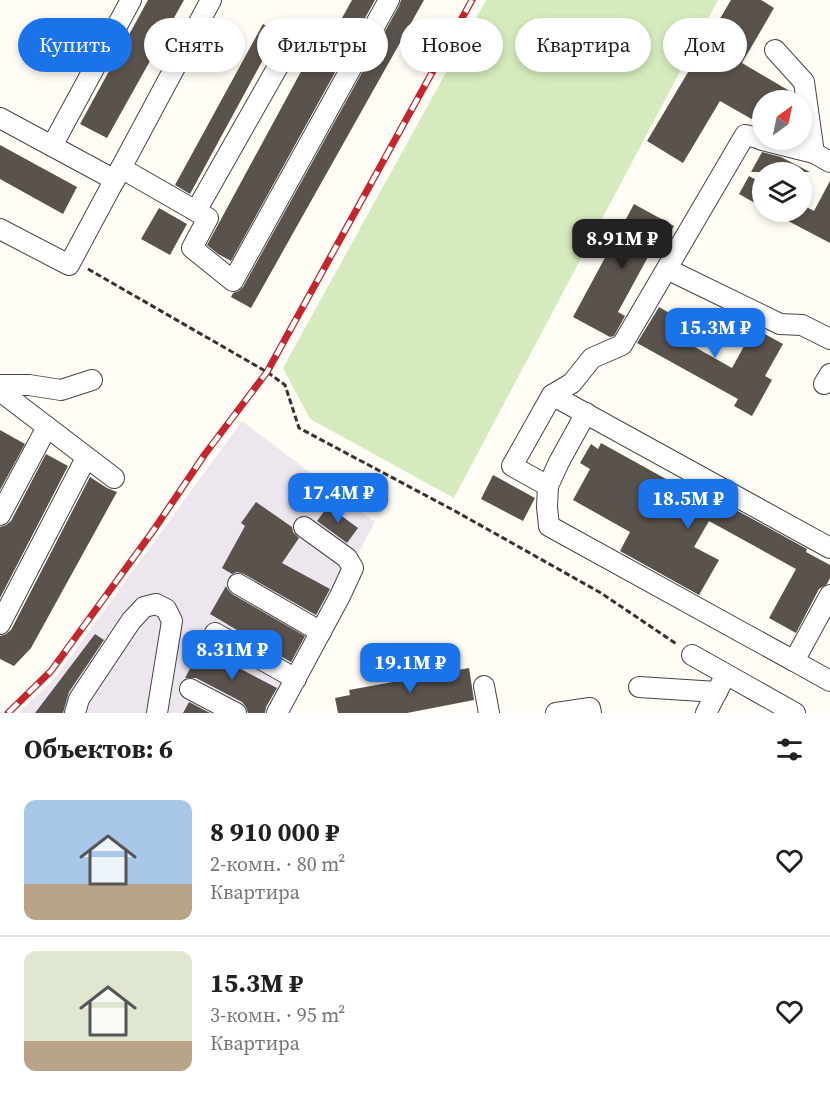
<!DOCTYPE html>
<html lang="ru">
<head>
<meta charset="utf-8">
<style>
	body { margin:0; font-family:"Source Serif 4",serif; background:#f6f6f6; color:#202124; height:100vh; display:flex; flex-direction:column; font-size:22px; white-space:nowrap }
	* { box-sizing:border-box; margin:0 }
	p { font-size:20px; color:#757577 }
	.icon { flex:none; width:33px; height:33px; fill:none; stroke:currentColor; stroke-width:2; stroke-linecap:round; stroke-linejoin:round }
	.map { position:relative; height:713px; overflow:hidden }
	.sheet { display:flex; flex-direction:column; background:#fff; flex:1 }
	.sheet>* { flex:none }
	.hud { position:absolute; left:18px; top:18px; width:795px; height:54px; display:flex; gap:12px }
	.needle { width:39px; rotate:33deg }
	.controls { position:absolute; left:752px; top:90px; display:grid; gap:12px }
	.controls a { display:grid; place-items:center; width:60px; height:60px; border-radius:50%; background:#fff; box-shadow:0 3px 9px #0003; font-size:30px }
	.price { position:absolute; translate:-50% -51px; padding:0 14px; border-radius:12px; background:#1a73e8; color:#fff; font-size:20px; line-height:39px; filter:drop-shadow(0 2px 3px #0008) }
	.price::after { content:''; position:absolute; left:50%; top:36px; width:18px; height:14px; margin-left:-9px; background:inherit; clip-path:polygon(0 0,100% 0,50% 100%) }
	.price.selected { background:#222; color:#fff }
	ul { padding:0; list-style:none }
	li { display:flex; align-items:center; gap:18px; height:150px; padding:0 24px }
	li+li { border-top:2px solid #e0e0e0 }
	li span { display:grid; place-items:center; flex:none; width:168px; height:120px; border-radius:12px; color:#555 }
	li>.icon { margin-inline-start:auto }
	span .icon { width:72px; height:72px; fill:#fffc; stroke-width:1 }
	li b { font-size:26px }
	h2 { display:flex; justify-content:space-between; align-items:center; height:72px; padding:0 24px; font-size:26px }
	.pill { padding:0 21px; border-radius:27px; background:#fff; box-shadow:0 3px 9px #0003; font-size:21px; line-height:54px }
	.pill.selected { background:#1a73e8; color:#fff }
	.map>svg:first-child { display:block }
	.industrial { fill:#eee6ef }
	.green { fill:#d5ebbd }
	.building { fill:#5a524d }
	.lines { fill:none; stroke-linecap:round; stroke-linejoin:round }
	.minor-casing { stroke:#444; stroke-width:22 }
	.path { stroke:#333; stroke-width:3; stroke-dasharray:6 3; stroke-linecap:butt }
	.minor { stroke:#fff; stroke-width:20 }
	.rail-casing { stroke:#c4262e; stroke-width:7 }
	.rail { stroke:#fff; stroke-width:4.5; stroke-dasharray:14; stroke-linecap:butt }
</style>
</head>
<body>
<div class="map">
<svg width="830" height="713" viewBox="0 0 830 713">
	<rect width="100%" height="100%" fill="#fffdf5"/>
	<path class="industrial" d="M242,421L375,522L273,713H19L55,678Z"/>
	<path class="green" d="M486,0H718L454,498L310,419L283,368Z"/>
	<g class="building">
		<path d="M148,0H184L107,138L80,124Z"/>
		<path d="M352,0H375L231,261L218,254L207,245L317,42L326,47Z"/>
		<path d="M401,0H424L251,308L231,297L233,293L239,291L243,287L399,6Z"/>
		<path d="M731,0H761L774,8L742,63L793,93L794,100H762V125L720,101L683,163L647,141Z"/>
		<path d="M263,24L278,32L190,194L175,185Z"/>
		<path d="M0,145L77,187L63,214L0,179Z"/>
		<path d="M762,152L781,157L810,172H751Z"/>
		<path d="M749,176L762,183V207L739,194Z"/>
		<path d="M830,181V243L771,212H801V204L814,211Z"/>
		<path d="M634,204L674,226L662,248L655,244L618,312L625,316L614,336L610,337L573,317Z"/>
		<path d="M159,208L187,224L170,255L141,239Z"/>
		<path d="M659,307L694,327L686,342L732,368L754,328L783,344L765,376L772,380L752,416L734,406L738,399L637,343Z"/>
		<path d="M0,430L25,444L0,490Z"/>
		<path d="M601,443L713,505L716,499L807,549L806,552L830,565V578L827,584L819,589L796,633L769,618L796,569L709,521L694,547L719,560L699,595L620,551L630,532L573,500L590,469L580,463L591,444L598,449Z"/>
		<path d="M46,454L68,466L0,598V527L6,525L11,521Z"/>
		<path d="M493,475L535,498L523,521L481,499Z"/>
		<path d="M90,477L107,488L117,492L31,648L14,666L0,659V636L6,634L11,630Z"/>
		<path d="M256,502L292,527L293,532L299,538L282,563L330,589L316,615L244,574L237,572L232,574L222,568L245,526L241,523Z"/>
		<path d="M328,506L358,528L347,543L317,521Z"/>
		<path d="M226,586L228,590L232,594L305,636L291,662L210,614Z"/>
		<path d="M95,634L104,640L69,692L63,713H35Z"/>
		<path d="M201,648L277,688L266,707L265,713H248L246,707L242,702L196,678H185Z"/>
		<path d="M469,668L474,700L407,713H338L335,698L350,695L349,690Z"/>
		<path d="M189,702L210,713H183Z"/>
	</g>
	<g class="lines">
		<g class="minor-casing">
			<g id="minor">
				<path d="M775,50L804,82L814,153"/>
				<path d="M0,118L52,146L131,0"/>
				<path d="M762,140L814,153L830,162"/>
				<path d="M52,146L115,180"/>
				<path d="M121,168L208,218L192,248L233,281L389,0"/>
				<path d="M196,211L293,40"/>
				<path d="M0,229L69,265L211,0"/>
				<path d="M667,269L780,324L802,325L830,339"/>
				<path d="M824,384L830,374"/>
				<path d="M0,385H29L61,390L92,380"/>
				<path d="M0,391L114,478"/>
				<path d="M552,395L830,548"/>
				<path d="M586,413L559,462L548,486L547,507L549,526L794,661"/>
				<path d="M548,486L512,466L552,395L572,383L592,358L622,345L745,135L762,139"/>
				<path d="M0,515L47,427"/>
				<path d="M238,584L321,632"/>
				<path d="M830,595L794,661L830,681"/>
				<path d="M0,624L86,458"/>
				<path d="M215,633L296,679"/>
				<path d="M692,655L795,713"/>
				<path d="M484,686L489,713"/>
				<path d="M639,687L717,692"/>
				<path d="M190,689L236,713"/>
				<path d="M75,713L79,699L131,621L144,607L156,604L166,609L172,621L157,713"/>
				<path d="M277,713L340,596L353,568L347,558L304,527"/>
				<path d="M556,713L590,708L591,713"/>
				<path d="M706,713L722,682"/>
			</g>
		</g>
		<path class="path" d="M88,269L267,372L285,385L299,428L455,511L601,593L678,645"/>
		<use href="#minor" class="minor"/>
		<g class="rail-casing">
			<path id="rail" d="M8,713L51,671L153,531L205,454L267,372L472,0"/>
		</g>
		<use href="#rail" class="rail"/>
	</g>
</svg>
<div class="controls">
<a><svg class="needle" viewBox="-14 -14 28 28"><path d="M0-13l5 13h-10z" fill="#e53935"/><path d="M0 13l5-13h-10z" fill="#757577"/></svg></a>
<a><svg class="icon" aria-label="layers" viewBox="0 0 24 24"><path d="M12 4l9 5-9 5-9-5zM3 14l9 5 9-5"/></svg></a>
</div>
<b class="price selected" style="left:622px;top:270px">8.91M ₽</b>
<b class="price" style="left:715px;top:359px">15.3M ₽</b>
<b class="price" style="left:338px;top:524px">17.4M ₽</b>
<b class="price" style="left:688px;top:530px">18.5M ₽</b>
<b class="price" style="left:232px;top:681px">8.31M ₽</b>
<b class="price" style="left:410px;top:694px">19.1M ₽</b>
<div class="hud">
<a class="pill selected">Купить</a>
<a class="pill">Снять</a>
<a class="pill">Фильтры</a>
<a class="pill">Новое</a>
<a class="pill">Квартира</a>
<a class="pill">Дом</a>
</div>
</div>
<section class="sheet">
<h2>Объектов: 6<svg class="icon" aria-label="filters" viewBox="0 0 24 24"><path d="M4 7h16M4 17h16"/><circle cx="9" cy="7" r="2"/><circle cx="15" cy="17" r="2"/></svg></h2>
<ul>
<li><span style="background:linear-gradient(#a9c7e8 70%,#b9a48a 0)"><svg class="icon" aria-label="home" viewBox="0 0 24 24"><path d="M3 11l9-7 9 7M6 9v11h12V9"/></svg></span><div><b>8 910 000 ₽</b><p>2-комн. · 80 m²</p><p>Квартира</p></div><svg class="icon" aria-label="heart" viewBox="0 0 24 24"><path d="M12 20l-8-8c-3-5 5-10 8-4 3-6 11-1 8 4z"/></svg></li>
<li><span style="background:linear-gradient(#dfe7d0 75%,#b9a48a 0)"><svg class="icon" aria-label="home" viewBox="0 0 24 24"><path d="M3 11l9-7 9 7M6 9v11h12V9"/></svg></span><div><b>15.3M ₽</b><p>3-комн. · 95 m²</p><p>Квартира</p></div><svg class="icon" aria-label="heart" viewBox="0 0 24 24"><path d="M12 20l-8-8c-3-5 5-10 8-4 3-6 11-1 8 4z"/></svg></li>
</ul>
</section>
</body>
</html>
